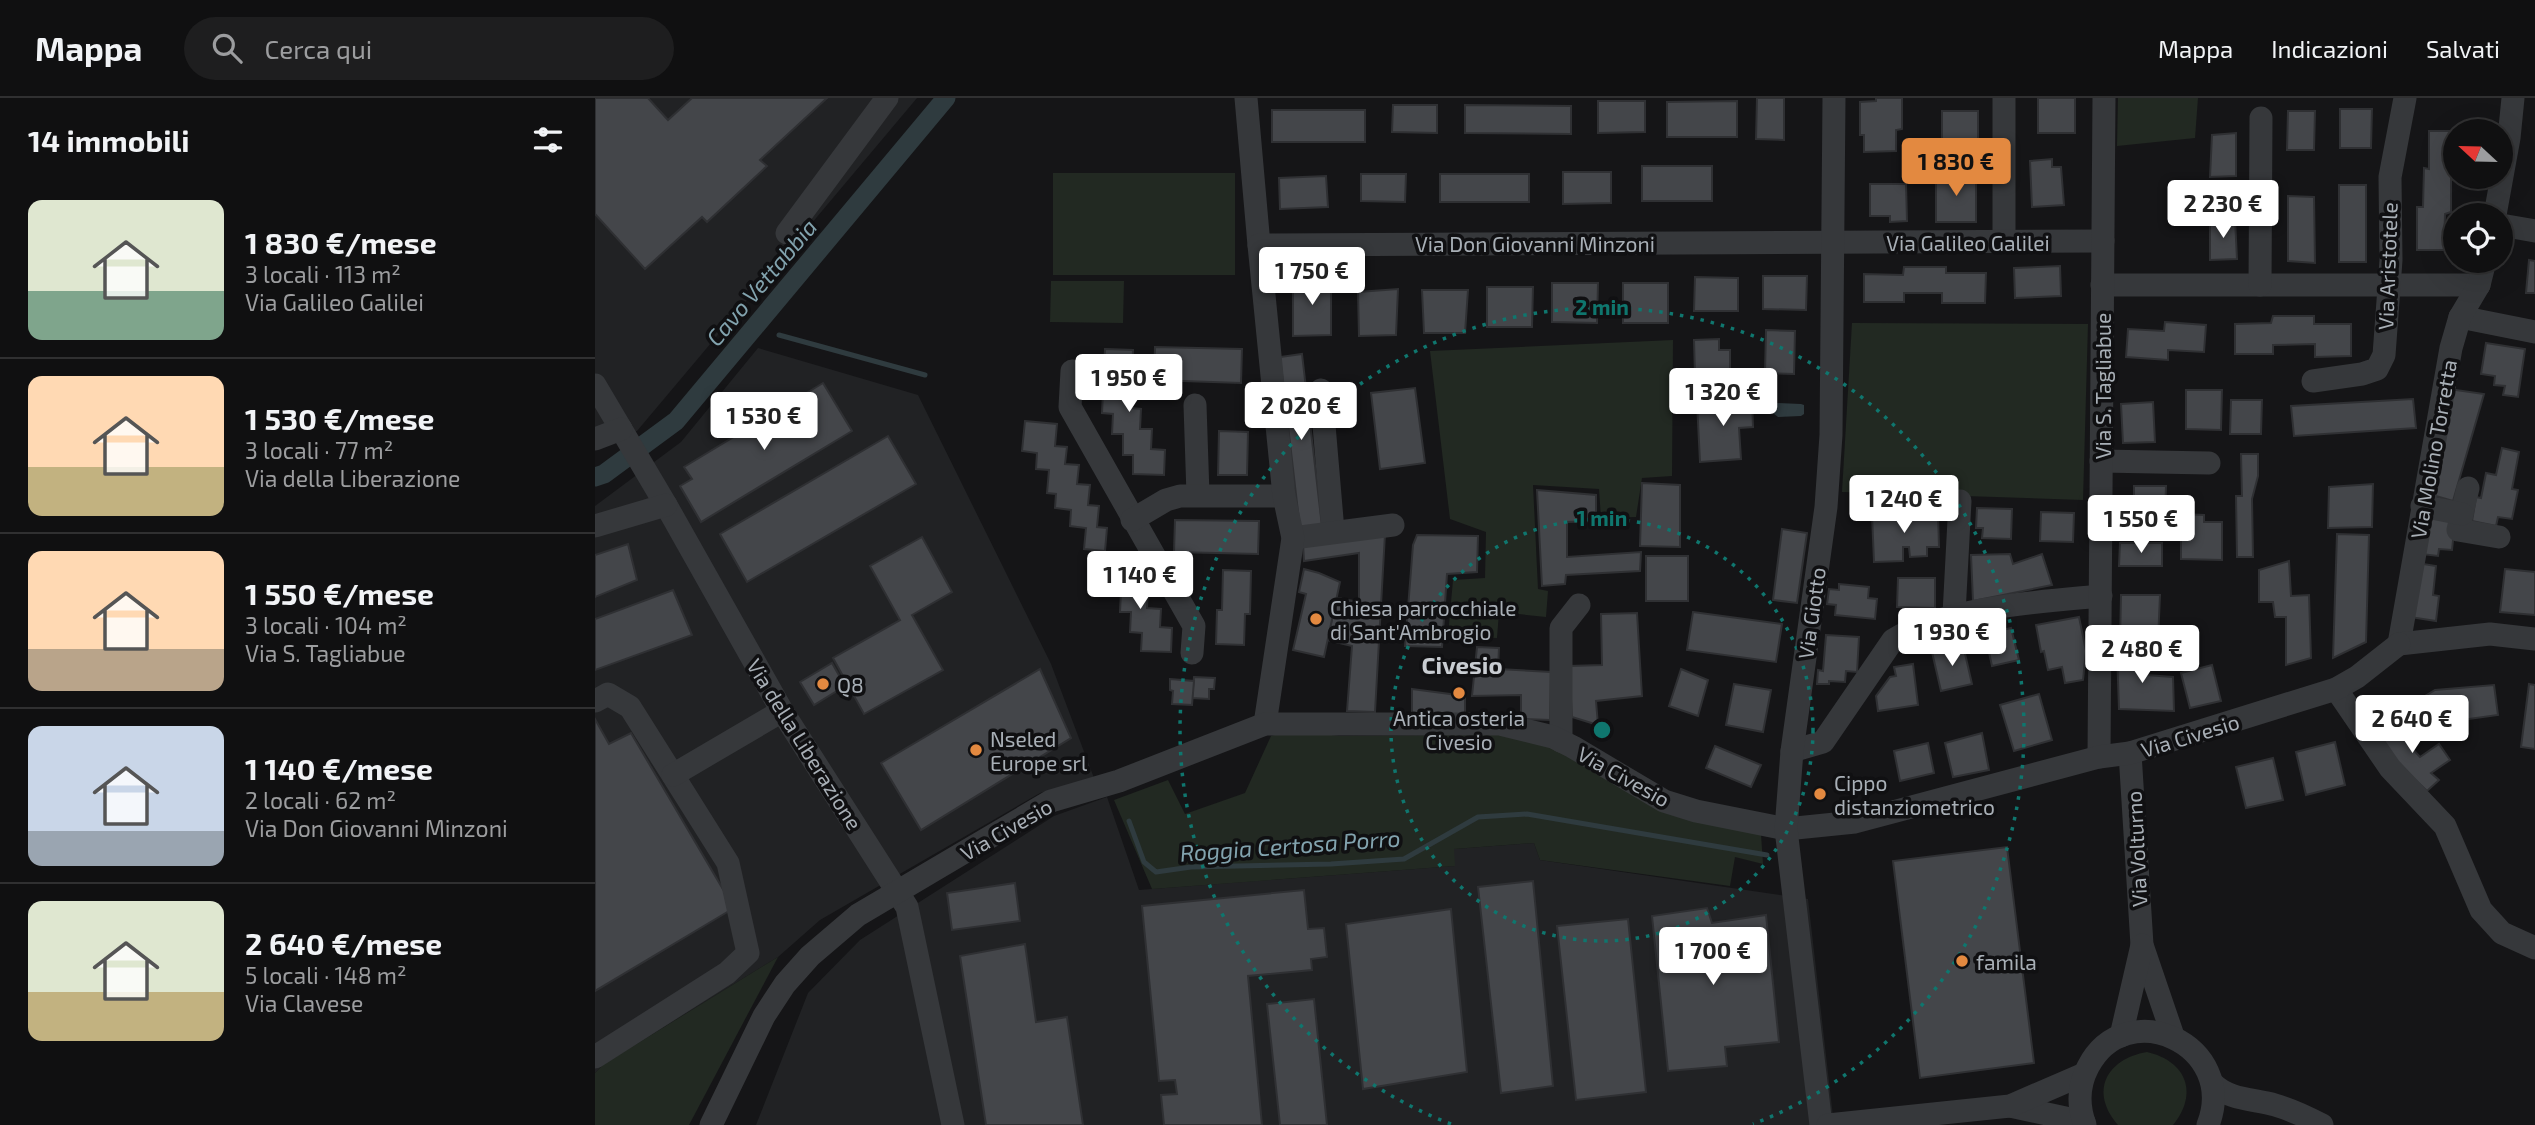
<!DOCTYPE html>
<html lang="it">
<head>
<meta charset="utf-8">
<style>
	body { margin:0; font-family:"Exo 2",sans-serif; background:#1e1e1f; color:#f1f3f6; height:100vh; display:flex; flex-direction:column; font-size:26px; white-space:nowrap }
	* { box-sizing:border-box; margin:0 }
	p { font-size:23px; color:#9c9d9f }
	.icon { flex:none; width:38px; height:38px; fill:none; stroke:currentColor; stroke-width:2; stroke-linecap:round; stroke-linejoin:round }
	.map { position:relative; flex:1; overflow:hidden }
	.panel { display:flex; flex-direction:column; background:#101011; width:595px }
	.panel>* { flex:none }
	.needle { width:46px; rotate:292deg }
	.tools { position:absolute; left:1848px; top:21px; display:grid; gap:14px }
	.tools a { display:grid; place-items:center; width:70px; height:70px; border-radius:50%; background:#101011; box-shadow:0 7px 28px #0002,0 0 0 2px #303031; font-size:35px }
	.price { position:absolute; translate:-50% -60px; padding:0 16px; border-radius:7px; background:#fff; color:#222; font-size:23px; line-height:46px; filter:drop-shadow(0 2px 4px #0008) }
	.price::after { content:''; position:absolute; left:50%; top:42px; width:21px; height:16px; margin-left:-10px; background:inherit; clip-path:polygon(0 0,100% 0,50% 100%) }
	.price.on { background:#e38940; color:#111 }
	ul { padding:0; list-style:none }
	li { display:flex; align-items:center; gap:21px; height:175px; padding:0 28px }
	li+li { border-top:2px solid #303031 }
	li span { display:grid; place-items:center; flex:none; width:196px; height:140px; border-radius:14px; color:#555 }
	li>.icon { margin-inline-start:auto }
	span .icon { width:84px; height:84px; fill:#fffc; stroke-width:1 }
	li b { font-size:30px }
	h2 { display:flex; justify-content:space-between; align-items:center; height:84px; padding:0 28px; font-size:30px }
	header { display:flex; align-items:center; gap:42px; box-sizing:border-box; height:98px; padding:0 35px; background:#101011; border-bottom:2px solid #303031 }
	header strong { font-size:33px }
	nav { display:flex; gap:38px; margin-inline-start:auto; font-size:24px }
	.search { width:490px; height:63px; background:#1e1e1f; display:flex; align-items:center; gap:18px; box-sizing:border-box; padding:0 24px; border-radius:38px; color:#9c9d9f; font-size:26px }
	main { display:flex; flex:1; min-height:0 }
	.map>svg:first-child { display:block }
	.built { fill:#212224 }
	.green { fill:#222922 }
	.water { fill:#2f3b3f }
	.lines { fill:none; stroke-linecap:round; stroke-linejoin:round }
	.stream { stroke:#2f3b3f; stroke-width:5 }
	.canal { stroke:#2f3b3f; stroke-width:19 }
	.building { fill:#44464a; stroke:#2f3033; stroke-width:2 }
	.minor { stroke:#36383b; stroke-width:23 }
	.ring { fill:none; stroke:#0f766e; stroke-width:3.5; stroke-dasharray:3.5 7 }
	.poi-dot { fill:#e38940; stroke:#101012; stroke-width:2.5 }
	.labels { text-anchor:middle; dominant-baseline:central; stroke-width:7; stroke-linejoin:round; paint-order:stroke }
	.street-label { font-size:21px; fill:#a8afb6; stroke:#101012 }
	.poi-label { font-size:21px; fill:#a8afb6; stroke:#101012; text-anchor:start }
	.water-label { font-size:23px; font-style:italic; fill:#82a3ae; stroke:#101012 }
	.quarter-label { font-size:24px; font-weight:bold; fill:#c9cdd2; stroke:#101012 }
	.centre { fill:#0f766e; stroke:#101012; stroke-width:3.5 }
	.ring-label { font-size:21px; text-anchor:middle; font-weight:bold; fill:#0f766e; stroke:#101012; stroke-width:7; stroke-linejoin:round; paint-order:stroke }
</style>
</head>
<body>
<header>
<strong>Mappa</strong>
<div class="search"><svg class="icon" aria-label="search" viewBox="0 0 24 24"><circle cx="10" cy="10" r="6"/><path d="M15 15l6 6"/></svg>Cerca qui</div>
<nav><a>Mappa</a><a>Indicazioni</a><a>Salvati</a></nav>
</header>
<main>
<section class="panel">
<h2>14 immobili<svg class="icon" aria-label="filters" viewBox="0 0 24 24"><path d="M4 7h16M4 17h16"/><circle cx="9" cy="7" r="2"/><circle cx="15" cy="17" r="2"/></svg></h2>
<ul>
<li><span style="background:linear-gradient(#dfe7d0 65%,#7fa58c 0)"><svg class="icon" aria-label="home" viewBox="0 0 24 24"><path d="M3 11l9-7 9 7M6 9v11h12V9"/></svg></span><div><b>1 830 €/mese</b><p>3 locali · 113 m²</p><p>Via Galileo Galilei</p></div></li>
<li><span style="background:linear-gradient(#ffd9b3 65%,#c2b280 0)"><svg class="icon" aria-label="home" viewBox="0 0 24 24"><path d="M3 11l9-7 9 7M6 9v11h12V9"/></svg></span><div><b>1 530 €/mese</b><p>3 locali · 77 m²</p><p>Via della Liberazione</p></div></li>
<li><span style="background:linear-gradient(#ffd9b3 70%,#b9a48a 0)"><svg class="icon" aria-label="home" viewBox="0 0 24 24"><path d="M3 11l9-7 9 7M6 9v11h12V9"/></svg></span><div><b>1 550 €/mese</b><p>3 locali · 104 m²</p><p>Via S. Tagliabue</p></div></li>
<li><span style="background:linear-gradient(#c9d6e8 75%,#9aa5b1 0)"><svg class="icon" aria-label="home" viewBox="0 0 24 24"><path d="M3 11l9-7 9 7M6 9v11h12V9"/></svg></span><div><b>1 140 €/mese</b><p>2 locali · 62 m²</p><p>Via Don Giovanni Minzoni</p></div></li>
<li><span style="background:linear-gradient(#dfe7d0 65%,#c2b280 0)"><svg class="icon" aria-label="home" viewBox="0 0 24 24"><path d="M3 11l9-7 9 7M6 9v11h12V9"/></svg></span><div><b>2 640 €/mese</b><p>5 locali · 148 m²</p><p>Via Clavese</p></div></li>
</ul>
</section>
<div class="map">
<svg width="1940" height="1027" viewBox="0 0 1940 1027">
	<rect width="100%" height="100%" fill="#151517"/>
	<g class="built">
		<path d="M0,0H322L42,333L0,348Z"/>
		<path d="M163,250L323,297L456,566L499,680L445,695L225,822L183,859L9,966L0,975V408L86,344Z"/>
		<path d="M512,699L544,792L859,768V751L939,745L945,762L1213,801L1239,1027H161L213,895L265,842L459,718Z"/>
	</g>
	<g class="green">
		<path d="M1523,0H1603L1600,40L1522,48Z"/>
		<rect x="458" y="75" width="182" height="102"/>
		<path d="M456,183H529L528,225L455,224Z"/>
		<path d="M1257,225L1493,226L1488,402L1247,394Z"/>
		<path d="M1078,242L1077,378L1047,380L1041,419L1006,420L1004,391L938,387L943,491L953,493L951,519L904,514L902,540L853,538L858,482L890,480L891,434L855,421L835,253Z"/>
		<path d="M698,632L744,638L907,637L950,646L1166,736L1168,766L1140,759L1135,788L945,762L939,745L859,751L860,768L557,791L519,702L573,682L590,716L650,695L676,638Z"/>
		<path d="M183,859L94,1027H0V975L9,966Z"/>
		<path d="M1552,954C1591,963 1604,995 1578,1027H1523C1494,994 1511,961 1552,954Z"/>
	</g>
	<path class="water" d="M1182,305L1206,306L1209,307V316L1206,318L1183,319L1175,313Z"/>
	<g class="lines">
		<g class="stream">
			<path d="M184,237L330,277"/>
			<path d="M534,723L549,764L561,774L596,769L736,766L809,761L883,719L932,716L1172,757"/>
		</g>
		<path class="canal" d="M0,379L9,376L81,323L351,0"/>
	</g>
	<g class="building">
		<path d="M0,0H53L73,22L97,0H232L165,62L172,68L112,124L107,119L50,171L0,116Z"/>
		<path d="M1162,0H1189V42L1161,41Z"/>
		<path d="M1281,0H1307V31L1301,32V53L1269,54V37H1265V4L1281,3Z"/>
		<rect x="1443" y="0" width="37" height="35"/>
		<path d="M1003,3H1050V34L1003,35Z"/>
		<path d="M1142,3V39H1072V4Z"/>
		<path d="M798,7H842V35L797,34Z"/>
		<path d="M870,7L976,8V36L870,35Z"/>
		<path d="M1745,11H1777L1776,50H1745Z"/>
		<rect x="677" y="12" width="93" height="32"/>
		<rect x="1347" y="13" width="36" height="41"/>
		<path d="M1693,13H1720L1719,52H1692Z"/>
		<path d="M1834,33H1863H1860V77H1856V114L1850,116L1849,152H1822V109H1828L1829,70L1834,71Z"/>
		<path d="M1641,35V78L1615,79L1617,37Z"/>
		<path d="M1457,61V69H1466L1469,107L1437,109L1435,63Z"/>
		<rect x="1047" y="68" width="70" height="35"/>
		<path d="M968,74H1016V105L968,106Z"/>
		<path d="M766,76H811L810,104L766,103Z"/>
		<rect x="845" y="76" width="89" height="28"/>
		<rect x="1341" y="77" width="40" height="47"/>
		<path d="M731,78L733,109L685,111L684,80Z"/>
		<path d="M1275,86H1311L1312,123L1295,124V118H1275Z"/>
		<rect x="1744" y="87" width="27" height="77"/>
		<path d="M1693,98L1719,99L1720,165L1693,163Z"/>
		<path d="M1640,121L1642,161L1615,162V123Z"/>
		<path d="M1934,162L1940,163V195H1931Z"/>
		<path d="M1465,168L1466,198L1420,200L1419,170Z"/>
		<path d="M1309,169H1351V175H1391L1390,205H1347V195H1309V204H1269V176L1308,177Z"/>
		<path d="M1168,178H1212L1211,212L1168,211Z"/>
		<path d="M1100,179L1143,180V213H1099Z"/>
		<path d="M698,181H736V237L698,238Z"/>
		<path d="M957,185H1003L1002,225L957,224Z"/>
		<rect x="1028" y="185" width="45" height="40"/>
		<path d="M892,189H938L937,229H892Z"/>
		<path d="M803,191L801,237L764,238L763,194Z"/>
		<path d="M827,192H873L870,235H829Z"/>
		<path d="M1678,218H1719V226H1756V258L1720,259V246L1678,247V256H1640V226L1676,225Z"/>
		<path d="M1570,224L1611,227L1609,254L1573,252V262L1531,259L1533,231L1569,233Z"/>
		<path d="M1171,232L1200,233L1199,276L1170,275Z"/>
		<path d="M1124,241V252H1135V276L1100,277L1099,242Z"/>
		<path d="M1891,245L1930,251L1923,299L1908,297L1910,288L1899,287L1900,278L1886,276Z"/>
		<path d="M560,249L647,251L646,285L559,282Z"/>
		<path d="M510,251L538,252L536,310L546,311L545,331H557L556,351L570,352L569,377L538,376V357H528V336H517L518,316L507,315Z"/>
		<path d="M707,256L727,428L705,431L685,259Z"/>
		<path d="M228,285L257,333L106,424L85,388L97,381L89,369Z"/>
		<path d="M820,290L830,365L785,371L776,295Z"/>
		<path d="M1854,291L1889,296L1858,403L1834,396Z"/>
		<path d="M1591,292H1627L1626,332L1591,331Z"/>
		<path d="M1157,301L1158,329L1144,330L1146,361L1105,364L1102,304Z"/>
		<path d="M1818,301L1821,330L1699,338L1696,308Z"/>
		<path d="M1636,302H1667L1666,336H1635Z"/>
		<path d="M1558,304L1560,344L1528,345L1526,306Z"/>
		<path d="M430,323L462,326L460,348L472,349L470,366L484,367L482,386L495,387L493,407L504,408L502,429L512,430L510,453L489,451L491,430L475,428L476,412L460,410L461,396L452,395L454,372L441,371L442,355L427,353Z"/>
		<path d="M624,333L653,334L652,377H623Z"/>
		<path d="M293,338L321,386L152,484L125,436Z"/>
		<path d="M1907,350L1924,354L1917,391L1923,392L1917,421L1903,419L1901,428L1877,423L1881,399L1886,400L1891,375L1901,377Z"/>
		<path d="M1646,356H1663V378L1657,401L1658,459H1642L1641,398H1647Z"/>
		<path d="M1047,385L1085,387V449L1045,448Z"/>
		<path d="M1778,386L1777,429L1733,430L1734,389Z"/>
		<path d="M1539,388H1571L1570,416H1557V431L1522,430V404H1539Z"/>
		<path d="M942,392L1001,397V423L972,424V459L1046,454L1045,473L971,477L970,486L947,488Z"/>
		<path d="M1382,410L1417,411L1416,441L1387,440L1388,430H1381Z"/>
		<path d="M1446,414L1479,415L1478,444L1445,443Z"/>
		<path d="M1832,414L1860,423L1857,452L1844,451L1843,458L1826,456Z"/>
		<path d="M1343,415L1344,449H1332V458L1315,459L1314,449H1308V463L1279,464L1277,417Z"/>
		<path d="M1586,416L1609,417V424H1627V462L1586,461Z"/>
		<path d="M580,422L664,423L663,456L579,454Z"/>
		<path d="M1187,431L1212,435L1202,505L1178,502Z"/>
		<path d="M790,436L780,614L752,613L757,548L732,542L742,500L764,504V455L709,463L708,446Z"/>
		<path d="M1742,436L1774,437L1771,544L1738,560Z"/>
		<path d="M822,437L883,438L882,474L852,476L847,549L810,548L818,447Z"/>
		<path d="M327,439L357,494L317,517L348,572L269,616L238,560L305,522L275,468Z"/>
		<path d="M1525,445H1567V468H1524Z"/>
		<path d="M33,446L42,482L0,499V457Z"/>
		<path d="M1415,456L1418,466L1447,456L1457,487L1378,503L1376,457Z"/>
		<rect x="1051" y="458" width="42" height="45"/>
		<path d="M1694,463L1696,498L1714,497L1716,560L1691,567V519H1680L1678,504H1664V472Z"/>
		<path d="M1822,465L1841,468L1838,497L1844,498L1841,523L1815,519Z"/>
		<path d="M515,469L541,470V491L553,492L552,510L566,511L565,529L577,530L576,554L546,553L547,535L535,534L536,514H525L526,493L514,492Z"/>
		<path d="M709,471L724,475L745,484L729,559L698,552L711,496L704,494Z"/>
		<path d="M1910,471L1940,474V517L1905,514Z"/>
		<path d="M628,472L656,473L655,516H650L649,547L621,546L622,512H627Z"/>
		<path d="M1303,480H1340V510L1302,509Z"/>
		<path d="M1244,486L1274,489L1273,500L1282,501L1280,521L1240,517L1241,507L1232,506L1234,491L1244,492Z"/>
		<path d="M78,492L97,537L0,572V521Z"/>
		<path d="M1526,497H1565L1563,543L1525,544Z"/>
		<path d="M1098,514L1187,526L1181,564L1092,552Z"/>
		<path d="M1042,515L1047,598L1001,603L1003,627L977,619L974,568L1007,567L1006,516Z"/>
		<path d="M1484,519L1491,553L1488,582L1470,585L1467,569L1453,572L1449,553L1446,554L1441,527Z"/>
		<path d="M1416,530L1424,562L1397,568L1390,536Z"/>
		<path d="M1231,537L1264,539L1262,574L1251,573L1250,584L1234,583V586H1222L1223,572L1228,573Z"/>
		<path d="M1368,547L1377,586L1346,593L1337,554Z"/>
		<path d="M882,549L904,550L903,571L956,574L955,622L926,621V597L877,598Z"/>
		<path d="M1553,553L1552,577L1578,579L1579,613L1524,611L1522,554Z"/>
		<path d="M237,565L250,588L219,607L205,584Z"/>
		<path d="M1318,566L1323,607L1283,613L1281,598L1295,579L1301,578L1299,569Z"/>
		<path d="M1617,567L1626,603L1595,610L1586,575Z"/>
		<path d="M445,571L476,640L326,732L286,665Z"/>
		<path d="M1086,571L1113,582L1103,618L1074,608Z"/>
		<path d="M599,579L620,580L619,591H614V601L597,600Z"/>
		<path d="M575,581L599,583L597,607L577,606L578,593L575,592Z"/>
		<path d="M1139,586L1176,592L1168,634L1131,627Z"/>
		<path d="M1934,586L1940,587V651L1926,649Z"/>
		<path d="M1899,587L1903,617L1845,625L1812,645L1797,618L1840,592Z"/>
		<path d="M817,591L870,598V616H817Z"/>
		<path d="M1444,596L1457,642L1419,653L1405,607Z"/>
		<path d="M1797,618L1812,645L1825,659L1844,646L1855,662L1836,675L1844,682L1832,693L1798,661L1780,628Z"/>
		<path d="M0,621L14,646L36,635L139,810L0,893Z"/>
		<path d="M1387,635L1394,672L1358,679L1350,645Z"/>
		<path d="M1740,644L1750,687L1711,697L1701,654Z"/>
		<path d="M1333,645L1339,675L1305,683L1299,653Z"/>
		<path d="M1120,648L1166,667L1156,689L1111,670Z"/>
		<path d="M1678,660L1688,702L1651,710L1641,669Z"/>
		<path d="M1412,749L1439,965L1325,980L1298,763Z"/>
		<path d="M938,783L958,988L906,995L883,789Z"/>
		<path d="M420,785L425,823L357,832L352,795Z"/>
		<path d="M709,792L713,831L729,830L732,859L716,861L717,872L653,878L667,1027H569L566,997L582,996L580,982L564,983L547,808Z"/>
		<path d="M1112,810L1117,825L1171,817L1184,944L1130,949L1132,968L1073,973L1057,818Z"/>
		<path d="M856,811L872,974L768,991L751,826Z"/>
		<path d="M1033,821L1051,994L981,1002L962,828Z"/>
		<path d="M430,846L441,924L472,919L488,1027H391L365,858Z"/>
		<path d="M719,901L732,1027H685L672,906Z"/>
	</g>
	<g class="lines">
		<g class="minor">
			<path d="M651,0L664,147"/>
			<path d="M1409,0V144"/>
			<path d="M1900,117L1914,40L1918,0"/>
			<path d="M1906,127L1940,133"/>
			<path d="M192,135L292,0"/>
			<path d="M1507,187H1884"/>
			<path d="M1665,187L1666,20"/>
			<path d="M1865,219L1940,234"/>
			<path d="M477,273L475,309L599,528L597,555"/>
			<path d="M1718,283L1767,276L1782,271L1789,257L1796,162L1795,79L1810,0"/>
			<path d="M0,287L71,407L187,613L312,809L358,1027"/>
			<path d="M726,292L738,433"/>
			<path d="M600,307L603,397"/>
			<path d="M0,341L26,331"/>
			<path d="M1506,363L1614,365"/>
			<path d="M1873,390L1863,432L1904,439"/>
			<path d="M1827,408L1867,416"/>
			<path d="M537,422L571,402L585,398H689"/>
			<path d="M0,428L71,407"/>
			<path d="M698,440L798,427"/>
			<path d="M1359,516L1365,403"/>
			<path d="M1804,546L1856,250L1865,219L1884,187L1890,163"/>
			<path d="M1804,546L1895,536L1940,541"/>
			<path d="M1741,591L1795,670L1850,728L1886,812L1907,835L1940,850"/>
			<path d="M0,603L13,596L35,609L133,765L153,855L132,875L0,959"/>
			<path d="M670,626L698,440L689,398L664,147L1508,143"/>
			<path d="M966,643V530L984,507"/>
			<path d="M1197,653L1228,644L1298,542C1352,509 1443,504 1506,498"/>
			<path d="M1535,655L1547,847L1578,938"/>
			<path d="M1504,659L1509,0"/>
			<path d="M78,677L187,613"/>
			<path d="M1526,938L1547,847"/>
			<path d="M1618,986C1634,1002 1659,1001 1680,1007C1697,1012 1712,1019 1727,1027"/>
			<path d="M1415,1008L1489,1024"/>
			<path d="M116,1027L169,918L190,886L215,858L263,817L456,703L524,683L670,626H905L958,639L978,649L1069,703L1101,713L1191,731L1260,724L1504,659L1535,655L1741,591L1762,579L1804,546"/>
			<path d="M1226,1027L1191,731L1197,653L1231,409L1236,337L1239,0"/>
			<path d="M1233,1027L1415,1008L1489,976"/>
			<path d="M1490,1027C1483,1008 1483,988 1493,969C1531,895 1644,947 1613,1027"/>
		</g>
	</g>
	<g class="ring">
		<circle cx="1007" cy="632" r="211"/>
		<path d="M856 1026A422 422 0 1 1 1158 1026"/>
	</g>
	<g class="poi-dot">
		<circle cx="721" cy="521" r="7"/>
		<circle cx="228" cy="586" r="7"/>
		<circle cx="864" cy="595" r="7"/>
		<circle cx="381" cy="652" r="7"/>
		<circle cx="1225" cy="696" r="7"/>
		<circle cx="1367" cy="863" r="7"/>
	</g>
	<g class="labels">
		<g class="street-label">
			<text x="1373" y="144">Via Galileo Galilei</text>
			<text x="940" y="145">Via Don Giovanni Minzoni</text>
			<text transform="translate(1792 168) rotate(-88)">Via Aristotele</text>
			<text transform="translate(1507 288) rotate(-90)">Via S. Tagliabue</text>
			<text transform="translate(1838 351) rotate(-80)">Via Molino Torretta</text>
			<text transform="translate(1216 515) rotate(-82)">Via Giotto</text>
			<text transform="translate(1595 637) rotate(-17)">Via Civesio</text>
			<text transform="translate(210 646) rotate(58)">Via della Liberazione</text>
			<text transform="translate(1029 678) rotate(29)">Via Civesio</text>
			<text transform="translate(411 731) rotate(-30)">Via Civesio</text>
			<text transform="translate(1541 751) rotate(-93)">Via Volturno</text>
		</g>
		<g class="poi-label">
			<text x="735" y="509">Chiesa parrocchiale<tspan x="735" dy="24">di Sant'Ambrogio</tspan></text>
			<text x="242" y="586">Q8</text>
			<text x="864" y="619" text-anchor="middle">Antica osteria<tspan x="864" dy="24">Civesio</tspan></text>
			<text x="395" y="640">Nseled<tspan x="395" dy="24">Europe srl</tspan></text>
			<text x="1239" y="684">Cippo<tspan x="1239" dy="24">distanziometrico</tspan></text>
			<text x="1381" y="863">famila</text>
		</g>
		<g class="water-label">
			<text transform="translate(166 184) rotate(-50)">Cavo Vettabbia</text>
			<text transform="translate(695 747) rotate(-4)">Roggia Certosa Porro</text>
		</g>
		<g class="quarter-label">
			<text x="867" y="566">Civesio</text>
		</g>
	</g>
	<circle cx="1007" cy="632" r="10" class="centre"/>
	<g class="ring-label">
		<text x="1007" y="217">2 min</text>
		<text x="1007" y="428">1 min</text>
	</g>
</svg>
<div class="tools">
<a><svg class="needle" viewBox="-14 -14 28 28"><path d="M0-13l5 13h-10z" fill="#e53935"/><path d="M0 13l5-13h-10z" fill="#9c9d9f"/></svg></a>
<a><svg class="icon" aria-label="locate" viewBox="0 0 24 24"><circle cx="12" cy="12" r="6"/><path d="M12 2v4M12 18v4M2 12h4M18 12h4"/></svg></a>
</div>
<b class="price on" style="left:1361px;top:100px">1 830 €</b>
<b class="price" style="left:1628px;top:142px">2 230 €</b>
<b class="price" style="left:717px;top:209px">1 750 €</b>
<b class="price" style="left:534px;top:316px">1 950 €</b>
<b class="price" style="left:1128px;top:330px">1 320 €</b>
<b class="price" style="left:706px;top:344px">2 020 €</b>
<b class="price" style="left:169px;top:354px">1 530 €</b>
<b class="price" style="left:1309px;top:437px">1 240 €</b>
<b class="price" style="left:1546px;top:457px">1 550 €</b>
<b class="price" style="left:545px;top:513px">1 140 €</b>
<b class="price" style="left:1357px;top:570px">1 930 €</b>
<b class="price" style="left:1547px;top:587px">2 480 €</b>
<b class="price" style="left:1817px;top:657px">2 640 €</b>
<b class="price" style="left:1118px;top:889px">1 700 €</b>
</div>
</main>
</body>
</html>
